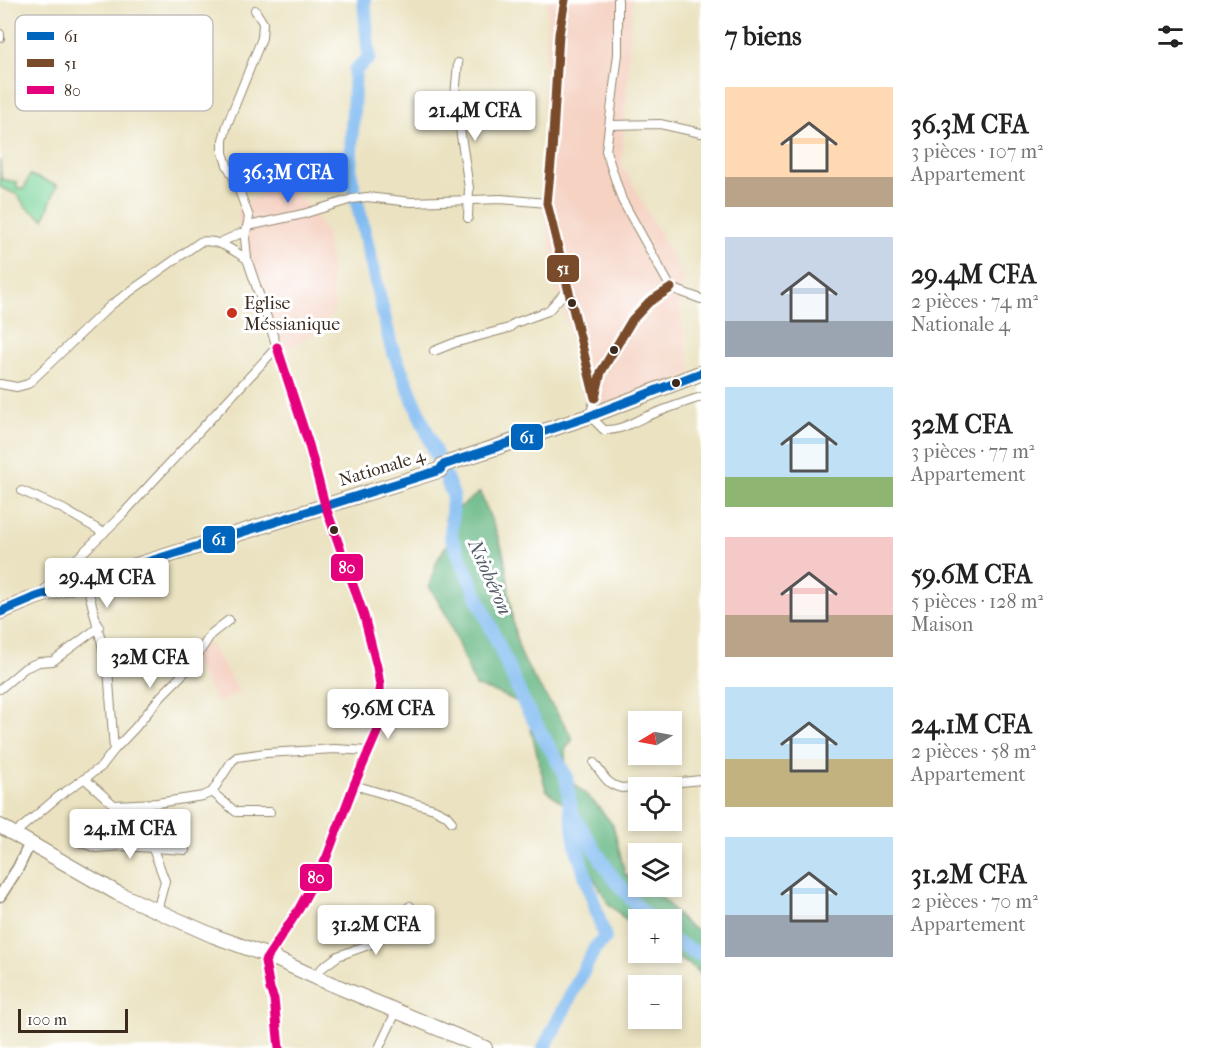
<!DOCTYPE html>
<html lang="fr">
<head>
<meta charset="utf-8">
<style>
	body { margin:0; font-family:"IM FELL French Canon",serif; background:#f6f6f6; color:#222; height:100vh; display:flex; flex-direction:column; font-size:22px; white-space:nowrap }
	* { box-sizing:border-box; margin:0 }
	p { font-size:20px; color:#767676 }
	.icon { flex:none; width:33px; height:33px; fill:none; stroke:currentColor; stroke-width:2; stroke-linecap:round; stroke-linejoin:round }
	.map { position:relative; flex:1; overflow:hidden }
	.drawer { display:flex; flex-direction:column; background:#fff; width:510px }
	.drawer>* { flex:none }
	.needle { width:39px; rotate:260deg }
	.controls { position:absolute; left:628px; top:711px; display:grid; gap:12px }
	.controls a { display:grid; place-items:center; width:54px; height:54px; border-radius:0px; background:#fff; box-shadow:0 3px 9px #0003; font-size:30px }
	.scale { position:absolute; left:18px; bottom:15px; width:110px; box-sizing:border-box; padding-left:6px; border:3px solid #3b2a1e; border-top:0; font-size:16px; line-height:21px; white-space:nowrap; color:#3b2a1e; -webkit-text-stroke:4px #fff; paint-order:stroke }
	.price { position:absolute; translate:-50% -51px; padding:0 14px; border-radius:6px; background:#fff; color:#222; font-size:20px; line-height:39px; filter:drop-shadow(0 2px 3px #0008) }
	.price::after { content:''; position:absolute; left:50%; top:36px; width:18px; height:14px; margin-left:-9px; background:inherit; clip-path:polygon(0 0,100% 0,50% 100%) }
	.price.on { background:#2563eb; color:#fff }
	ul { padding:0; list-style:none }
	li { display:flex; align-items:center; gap:18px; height:150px; padding:0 24px }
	li span { display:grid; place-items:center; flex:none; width:168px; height:120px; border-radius:0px; color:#555 }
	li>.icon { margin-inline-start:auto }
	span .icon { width:72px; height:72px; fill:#fffc; stroke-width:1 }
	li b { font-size:26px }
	h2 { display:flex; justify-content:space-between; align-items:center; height:72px; padding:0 24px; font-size:26px }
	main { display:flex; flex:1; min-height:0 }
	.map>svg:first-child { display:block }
	.built { fill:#f5d2c2 }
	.green { fill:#7dd69c; stroke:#5c805d; stroke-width:1.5 }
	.forest { fill:#66b784; stroke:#507051; stroke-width:1.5 }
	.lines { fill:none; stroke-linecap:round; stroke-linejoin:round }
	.river { stroke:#7fbaf1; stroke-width:14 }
	.minor-casing { stroke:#92866f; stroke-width:10 }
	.tertiary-casing { stroke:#92866f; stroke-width:13 }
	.primary-casing { stroke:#92866f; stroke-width:16 }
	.trunk-casing { stroke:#92866f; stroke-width:17 }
	.minor { stroke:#fff; stroke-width:8 }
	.tertiary { stroke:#fff; stroke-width:10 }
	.primary { stroke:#fff; stroke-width:14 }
	.trunk { stroke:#fff; stroke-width:15 }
	.bus-1-casing { stroke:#fff; stroke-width:14 }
	.bus-2-casing { stroke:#fff; stroke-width:14 }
	.bus-3-casing { stroke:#fff; stroke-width:14 }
	.bus-1 { stroke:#0065bd; stroke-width:9 }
	.bus-2 { stroke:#7a4b2a; stroke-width:9 }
	.bus-3 { stroke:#e5007d; stroke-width:9 }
	.bus-dot { fill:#3b2a1e; stroke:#fff; stroke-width:2 }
	.poi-dot { fill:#c8321e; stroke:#fff; stroke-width:2 }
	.labels { text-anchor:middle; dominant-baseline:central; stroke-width:6; stroke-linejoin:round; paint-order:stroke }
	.poi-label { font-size:18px; fill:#3b2a1e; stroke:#fff; text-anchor:start }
	.street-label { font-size:18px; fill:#3b2a1e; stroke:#fff }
	.water-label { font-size:20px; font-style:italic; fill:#535c68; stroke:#fff }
	.key { fill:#fff; stroke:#c4bfbc; stroke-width:1.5 }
	.key-label { font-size:16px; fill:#3b2a1e }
	.line-badge { stroke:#fff; stroke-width:2 }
	.badge-label { font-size:16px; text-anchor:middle; font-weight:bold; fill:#fff }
</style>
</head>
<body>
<main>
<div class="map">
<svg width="701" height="1048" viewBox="0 0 701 1048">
	<rect width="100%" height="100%" fill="#fff"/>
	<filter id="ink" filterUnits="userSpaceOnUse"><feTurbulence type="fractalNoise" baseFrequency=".0167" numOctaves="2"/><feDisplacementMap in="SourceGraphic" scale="12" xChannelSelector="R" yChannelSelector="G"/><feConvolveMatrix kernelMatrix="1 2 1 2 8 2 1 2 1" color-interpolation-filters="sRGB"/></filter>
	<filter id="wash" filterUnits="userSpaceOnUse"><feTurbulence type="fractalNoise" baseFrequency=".008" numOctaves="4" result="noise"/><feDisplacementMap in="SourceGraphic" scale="24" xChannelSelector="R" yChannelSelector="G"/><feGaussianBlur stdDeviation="1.35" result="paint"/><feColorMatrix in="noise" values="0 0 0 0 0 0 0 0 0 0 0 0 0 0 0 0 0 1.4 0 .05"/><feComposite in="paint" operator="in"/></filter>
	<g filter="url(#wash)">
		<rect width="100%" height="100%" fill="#eae2c0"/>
		<g class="built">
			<path d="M547,0H631L632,5L622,164L683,277L679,308L692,375L588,414L557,284L542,197Z"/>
			<path d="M282,180L302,199L327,233L335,310L320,329L289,348L277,336L241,241L237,208Z"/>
			<path d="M209,643L240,692L217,703L188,652Z"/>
		</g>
		<path class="green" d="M0,160L1,179L17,182V188L24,189L30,175L57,185L44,219L26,207L18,195L0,187Z"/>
		<path class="forest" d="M480,492C487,512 498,532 503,552C511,586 509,624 522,656C535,686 558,710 573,739L565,750L566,776L596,804L613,825L625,874L639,883V886C658,886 674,914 688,925C691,928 697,929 701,931V975L692,966L668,953L672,952V920H639V932L608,903L576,846L570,809L546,790L525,705L498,693L475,686L446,614L429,586L437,561L451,537L445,519Z"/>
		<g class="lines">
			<g class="river">
				<path d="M364,0L369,58L355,70L350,172L391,346L453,495L451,537L525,705L566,776L576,846L605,938L595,948L544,1048"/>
				<path d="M573,815L611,875L649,920"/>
				<path d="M672,941L701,955"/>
			</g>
		</g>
	</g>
	<g filter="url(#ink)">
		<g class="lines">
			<g class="minor-casing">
				<g id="minor">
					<path d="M565,0L559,34L552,152L547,203L595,398L601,372L632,320L649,302L671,288"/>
					<path d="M618,0V54L606,151L622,200L671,288L701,299"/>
					<path d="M0,34V38"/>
					<path d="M458,63L455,96L469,188L468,218"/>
					<path d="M610,125L660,124L701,133"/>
					<path d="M248,226L303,214L352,199L367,197L411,202L501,199L547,203"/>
					<path d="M219,243L246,231"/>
					<path d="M277,347L309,445L325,505L364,616L377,667L380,685V712L378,730L354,785L326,859L299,909L265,961L270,989L274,999L279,1048"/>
					<path d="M434,351L454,343L509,328L515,323L548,311L568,289"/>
					<path d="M0,384L17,387L28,384L111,305L200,242C217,238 232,250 247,259"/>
					<path d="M595,398L590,416L604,430C620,431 631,423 645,417C663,410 682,403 701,397"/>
					<path d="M22,491L63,509L104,533"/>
					<path d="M86,581L108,668L114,750"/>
					<path d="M43,591L122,515L277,347L247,259L245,238L249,217L236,182L227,165L223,153V140L227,125L262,38L263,23L255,10"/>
					<path d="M0,689L25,668L39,662L53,661L99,627"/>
					<path d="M594,763C603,775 607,785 622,788L701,780"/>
					<path d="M85,779L114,805L142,841L153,849L165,881L157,911"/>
					<path d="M354,785L434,809L446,815L452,822"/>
					<path d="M212,792L236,812H270"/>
					<path d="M114,805L157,803L203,796L212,792L232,761L237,757L266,753L335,749L369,751"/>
					<path d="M14,834L59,796L101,767L114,750L135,728L162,695L190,667L211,634L229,620"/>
					<path d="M82,843L96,848L122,846L185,850"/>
					<path d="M315,977L322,968L338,956L374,943L410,906"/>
					<path d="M379,1048L396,1012"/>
				</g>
			</g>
			<g class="tertiary-casing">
				<path id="tertiary" d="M0,896L18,868L30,843"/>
			</g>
			<g class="primary-casing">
				<path id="primary" d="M0,826L117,893L214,936L269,956L315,977L485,1048"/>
			</g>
			<g class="trunk-casing">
				<path id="trunk" d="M0,612L36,597L440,470L443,465L590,416L701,373"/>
			</g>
			<use href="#minor" class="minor"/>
			<use href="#tertiary" class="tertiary"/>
			<use href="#primary" class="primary"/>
			<use href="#trunk" class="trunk"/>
			<g class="bus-1-casing">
				<path id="bus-1" d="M0,612L36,597L440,470L443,465L590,416L701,373"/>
			</g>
			<g class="bus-2-casing">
				<path id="bus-2" d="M565,0L559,34L552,152L547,203L595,398L601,372L632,320L649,302L671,288"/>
			</g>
			<g class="bus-3-casing">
				<path id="bus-3" d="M277,347L309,445L325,505L364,616L377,667L380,685V712L378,730L354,785L326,859L299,909L265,961L270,989L274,999L279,1048"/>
			</g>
			<use href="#bus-1" class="bus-1"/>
			<use href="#bus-2" class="bus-2"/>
			<use href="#bus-3" class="bus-3"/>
		</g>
	</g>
	<g class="bus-dot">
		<circle cx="572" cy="303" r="5"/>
		<circle cx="614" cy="350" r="5"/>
		<circle cx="676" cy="383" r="5"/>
		<circle cx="334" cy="530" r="5"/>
	</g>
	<circle class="poi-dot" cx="232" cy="313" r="6"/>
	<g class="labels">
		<g class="poi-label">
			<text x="244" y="303">Eglise<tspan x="244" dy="21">Méssianique</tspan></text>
		</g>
		<g class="street-label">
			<text transform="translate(382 468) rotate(-17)">Nationale 4</text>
		</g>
		<g class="water-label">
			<text transform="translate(490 577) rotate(66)">Nsiobéron</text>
		</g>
	</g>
	<rect x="15" y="15" width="198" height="96" rx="9" class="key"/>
	<rect x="27" y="32" width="27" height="8" fill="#0065bd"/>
	<rect x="27" y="59" width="27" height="8" fill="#7a4b2a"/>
	<rect x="27" y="86" width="27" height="8" fill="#e5007d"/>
	<g class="key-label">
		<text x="64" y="42">61</text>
		<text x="64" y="69">51</text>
		<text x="64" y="96">80</text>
	</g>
	<g class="line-badge">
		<rect x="546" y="254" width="34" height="29" rx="6" fill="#7a4b2a"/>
		<rect x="510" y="423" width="34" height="28" rx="6" fill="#0065bd"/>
		<rect x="202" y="525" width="34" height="29" rx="6" fill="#0065bd"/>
		<rect x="330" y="553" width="34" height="29" rx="6" fill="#e5007d"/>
		<rect x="299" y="863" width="34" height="29" rx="6" fill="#e5007d"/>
	</g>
	<g class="badge-label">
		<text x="563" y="274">51</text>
		<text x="527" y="443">61</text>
		<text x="219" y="545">61</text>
		<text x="347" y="573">80</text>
		<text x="316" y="883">80</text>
	</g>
</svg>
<div class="controls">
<a><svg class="needle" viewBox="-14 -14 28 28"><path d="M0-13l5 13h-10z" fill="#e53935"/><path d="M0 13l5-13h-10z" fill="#767676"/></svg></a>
<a><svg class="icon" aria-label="locate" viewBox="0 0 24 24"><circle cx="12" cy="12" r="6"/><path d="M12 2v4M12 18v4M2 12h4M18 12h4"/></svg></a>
<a><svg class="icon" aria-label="layers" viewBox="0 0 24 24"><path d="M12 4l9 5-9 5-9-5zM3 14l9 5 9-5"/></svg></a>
<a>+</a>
<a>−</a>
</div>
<div class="scale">100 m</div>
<b class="price" style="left:475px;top:142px">21.4M CFA</b>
<b class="price on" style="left:288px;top:204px">36.3M CFA</b>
<b class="price" style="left:107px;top:609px">29.4M CFA</b>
<b class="price" style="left:150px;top:689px">32M CFA</b>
<b class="price" style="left:388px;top:740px">59.6M CFA</b>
<b class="price" style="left:130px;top:860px">24.1M CFA</b>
<b class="price" style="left:376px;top:956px">31.2M CFA</b>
</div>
<section class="drawer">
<h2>7 biens<svg class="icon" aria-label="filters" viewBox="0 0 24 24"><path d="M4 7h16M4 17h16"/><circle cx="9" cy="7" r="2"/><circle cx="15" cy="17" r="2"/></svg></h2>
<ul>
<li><span style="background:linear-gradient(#ffd9b3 75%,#b9a48a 0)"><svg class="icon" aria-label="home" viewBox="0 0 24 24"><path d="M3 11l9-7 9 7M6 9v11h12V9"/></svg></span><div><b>36.3M CFA</b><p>3 pièces · 107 m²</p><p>Appartement</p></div></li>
<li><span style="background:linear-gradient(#c9d6e8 70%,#9aa5b1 0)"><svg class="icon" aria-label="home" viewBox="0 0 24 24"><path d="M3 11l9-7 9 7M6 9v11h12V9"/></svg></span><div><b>29.4M CFA</b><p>2 pièces · 74 m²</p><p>Nationale 4</p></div></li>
<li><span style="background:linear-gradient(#bfe0f5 75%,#8fb573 0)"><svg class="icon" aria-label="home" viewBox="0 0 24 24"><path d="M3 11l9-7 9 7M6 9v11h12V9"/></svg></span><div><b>32M CFA</b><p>3 pièces · 77 m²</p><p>Appartement</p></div></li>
<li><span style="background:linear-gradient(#f6c9c9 65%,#b9a48a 0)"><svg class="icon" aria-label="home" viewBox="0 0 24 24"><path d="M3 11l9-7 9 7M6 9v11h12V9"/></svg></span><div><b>59.6M CFA</b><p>5 pièces · 128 m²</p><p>Maison</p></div></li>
<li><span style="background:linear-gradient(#bfe0f5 60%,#c2b280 0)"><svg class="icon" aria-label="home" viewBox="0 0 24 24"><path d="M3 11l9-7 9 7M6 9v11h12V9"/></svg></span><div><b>24.1M CFA</b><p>2 pièces · 58 m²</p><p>Appartement</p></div></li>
<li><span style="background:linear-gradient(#bfe0f5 65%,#9aa5b1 0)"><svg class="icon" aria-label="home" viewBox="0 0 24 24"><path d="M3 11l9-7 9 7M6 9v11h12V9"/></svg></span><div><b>31.2M CFA</b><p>2 pièces · 70 m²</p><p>Appartement</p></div></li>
</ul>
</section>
</main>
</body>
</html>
